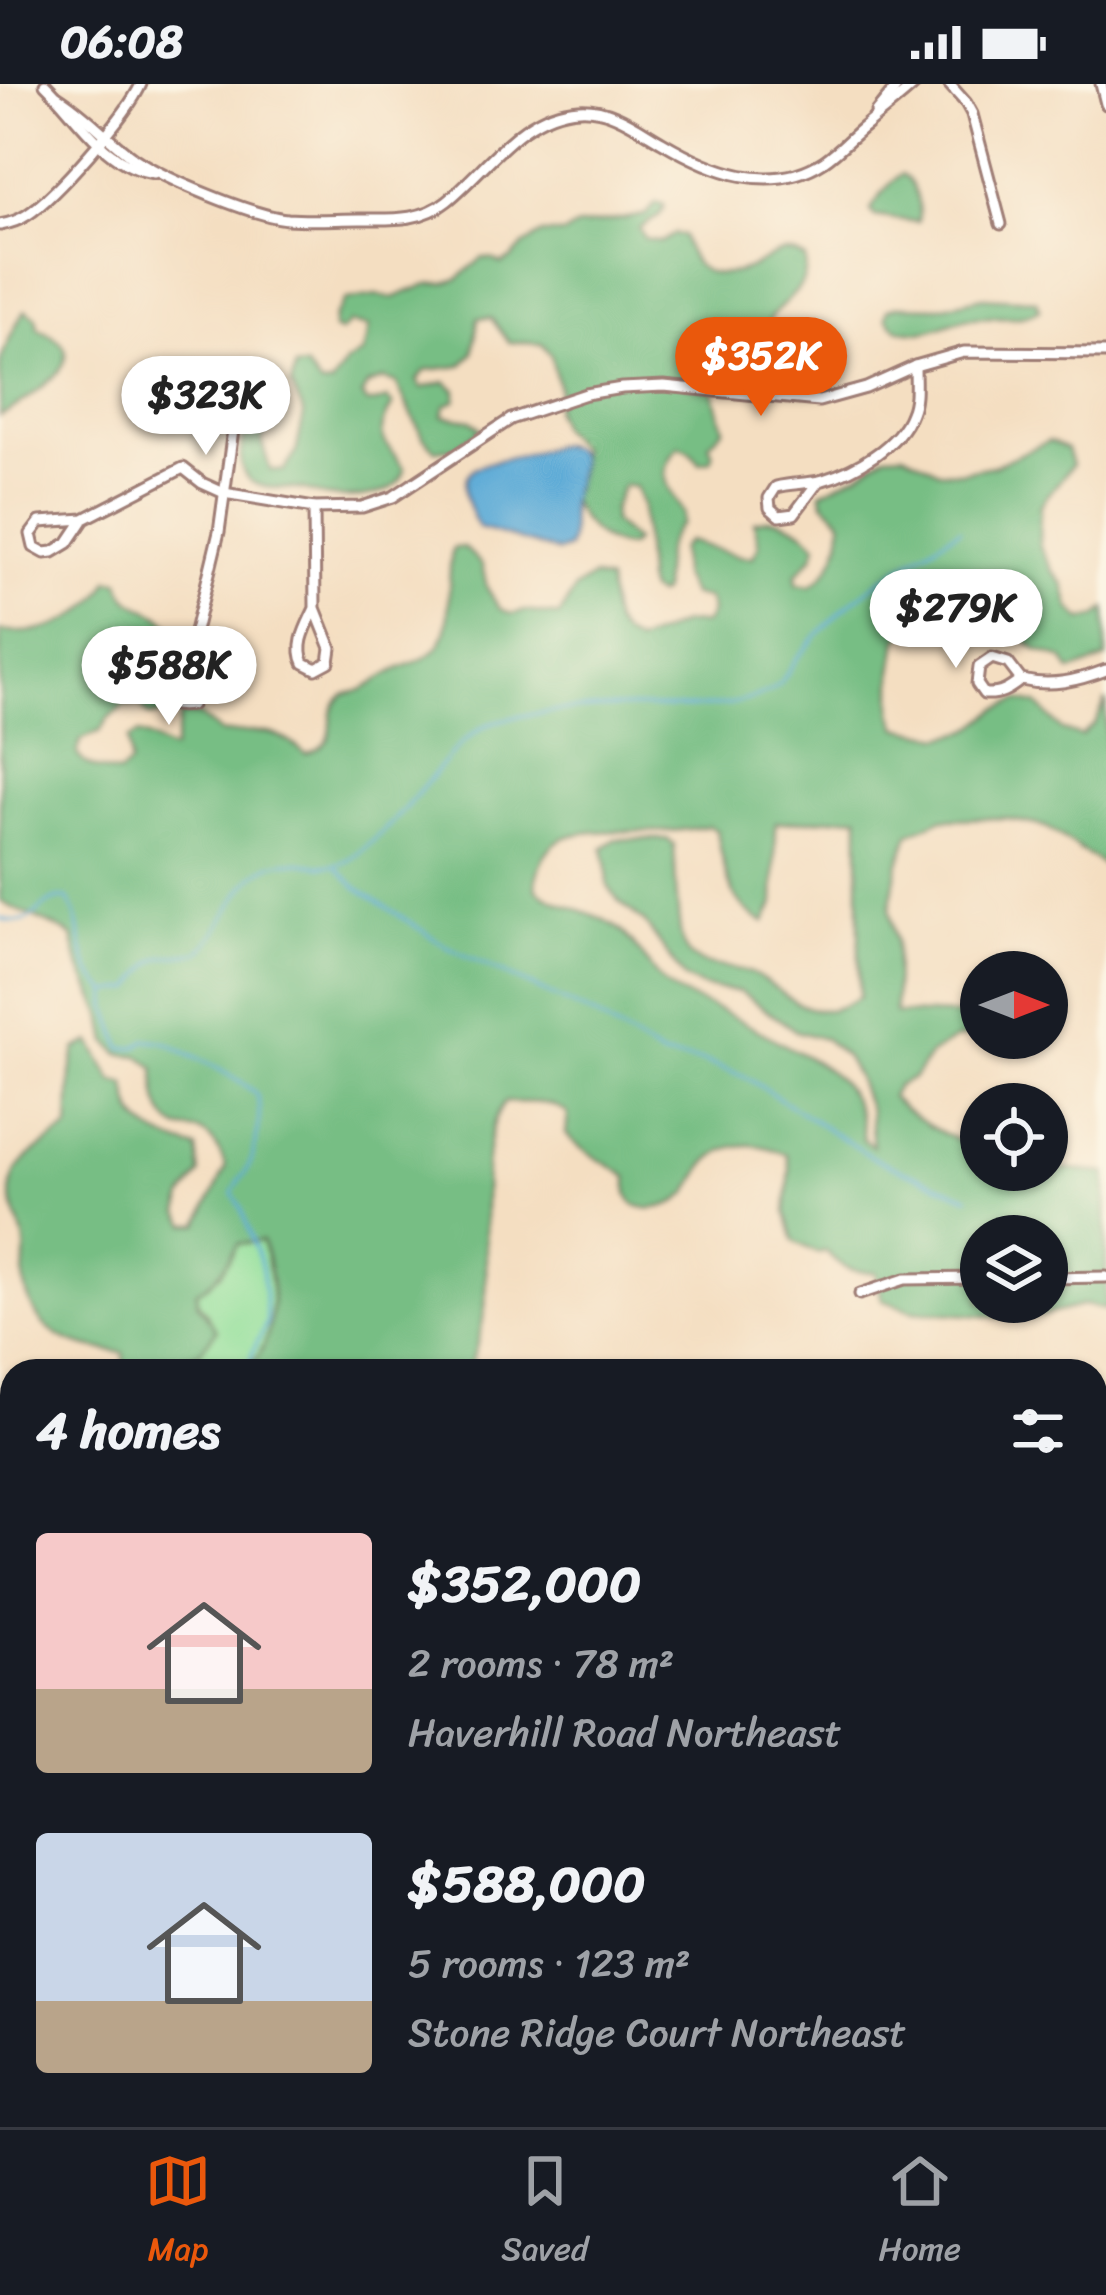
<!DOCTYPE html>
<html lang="en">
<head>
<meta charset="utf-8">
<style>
	body { margin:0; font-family:Sriracha,sans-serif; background:#242831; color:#f1f3f6; height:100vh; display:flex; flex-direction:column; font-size:45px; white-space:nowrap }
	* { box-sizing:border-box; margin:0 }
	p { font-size:39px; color:#9ea1a6 }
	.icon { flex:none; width:66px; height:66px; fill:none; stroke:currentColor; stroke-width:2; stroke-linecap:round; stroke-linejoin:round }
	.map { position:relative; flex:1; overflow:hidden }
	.panel { position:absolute; left:0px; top:1275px; width:1107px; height:768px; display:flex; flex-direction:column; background:#171b24; border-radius:36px 36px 0 0; box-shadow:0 3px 9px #0004 }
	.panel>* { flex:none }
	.needle { width:78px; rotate:90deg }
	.controls { position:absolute; left:960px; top:867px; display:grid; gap:24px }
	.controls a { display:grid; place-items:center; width:108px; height:108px; border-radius:50%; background:#171b24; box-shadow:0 3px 9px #0004; font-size:60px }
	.price { position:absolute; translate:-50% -102px; padding:0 27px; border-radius:42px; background:#fff; color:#222; font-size:39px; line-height:78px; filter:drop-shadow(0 3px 6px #0008) }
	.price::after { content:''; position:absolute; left:50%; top:72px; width:36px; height:27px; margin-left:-18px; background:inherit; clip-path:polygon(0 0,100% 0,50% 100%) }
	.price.active { background:#ea580c; color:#fff }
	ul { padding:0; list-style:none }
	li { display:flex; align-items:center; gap:36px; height:300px; padding:0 36px }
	li span { display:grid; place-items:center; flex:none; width:336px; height:240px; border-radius:12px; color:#555 }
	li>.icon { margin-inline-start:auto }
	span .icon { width:144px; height:144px; fill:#fffc; stroke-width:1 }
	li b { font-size:51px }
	h2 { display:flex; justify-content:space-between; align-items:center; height:144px; padding:0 36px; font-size:51px }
	.status { display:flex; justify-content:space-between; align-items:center; height:84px; padding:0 60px; background:#171b24; direction:ltr }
	.status svg { height:33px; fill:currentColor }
	.dock { display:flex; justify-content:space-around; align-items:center; height:168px; border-top:3px solid #363941; background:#171b24; font-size:33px; color:#9ea1a6 }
	.dock a { display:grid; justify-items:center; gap:6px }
	.dock .active { color:#ea580c }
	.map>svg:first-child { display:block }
	.green { fill:#94e09c; stroke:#6f8064; stroke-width:3 }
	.forest { fill:#77be84; stroke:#606e58; stroke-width:3; fill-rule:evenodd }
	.water { fill:#5eacd7; stroke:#546681; stroke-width:3 }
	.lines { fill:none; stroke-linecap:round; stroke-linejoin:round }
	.stream { stroke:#5eacd7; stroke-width:3 }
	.street-casing { stroke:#9f7e76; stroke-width:15 }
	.street { stroke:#fff; stroke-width:9 }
</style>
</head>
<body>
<div class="status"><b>06:08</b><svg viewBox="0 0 49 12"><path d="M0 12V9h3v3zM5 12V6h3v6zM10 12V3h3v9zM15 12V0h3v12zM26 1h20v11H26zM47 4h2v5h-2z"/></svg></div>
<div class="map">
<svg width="1106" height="2043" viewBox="0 0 1106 2043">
	<rect width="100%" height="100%" fill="#fcf5e5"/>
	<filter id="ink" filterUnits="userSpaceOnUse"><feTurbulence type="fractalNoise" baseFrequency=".00833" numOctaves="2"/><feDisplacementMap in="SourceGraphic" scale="24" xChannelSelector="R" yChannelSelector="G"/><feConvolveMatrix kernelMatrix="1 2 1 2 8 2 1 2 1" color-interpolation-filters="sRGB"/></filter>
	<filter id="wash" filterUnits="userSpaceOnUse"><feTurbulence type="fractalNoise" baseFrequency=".004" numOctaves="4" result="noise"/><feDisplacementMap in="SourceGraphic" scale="48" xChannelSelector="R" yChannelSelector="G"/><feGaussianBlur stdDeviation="2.7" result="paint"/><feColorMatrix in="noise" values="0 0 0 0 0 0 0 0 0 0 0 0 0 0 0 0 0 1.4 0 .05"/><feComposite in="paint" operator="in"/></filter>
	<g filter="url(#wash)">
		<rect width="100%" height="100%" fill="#f4dec1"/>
		<g class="green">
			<path d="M262,1157C274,1200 281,1253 246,1287H166L175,1276L199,1269L207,1229L197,1218L196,1206L220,1190L238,1160Z"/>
			<path d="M216,2031H350L358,2043H218Z"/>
		</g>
		<g class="forest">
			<path d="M902,90C916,98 921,123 918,138L874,132L871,126C875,117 894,94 902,90Z"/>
			<path d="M656,119L663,120C665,133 648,137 639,145L645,155L661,158L675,150L683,151C691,190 714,198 750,184C769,176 781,158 805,175C810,206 786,213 770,235L771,249L760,260L747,257L728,260L729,280L711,300L724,344L709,360L713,370L711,376L700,379L690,367L679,362C654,392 669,402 683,429L682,439C661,458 664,482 662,508L657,511L649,507L646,497L642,422L635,403L623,401L613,425V438L634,457L629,463C596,460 581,437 567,411L580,365L560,344L554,327L559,306L551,272L542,260L509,258L491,234H478L473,269L461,282L426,286L417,296L421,304L446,298L456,306V316L445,322L443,332L471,336L481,345L455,364L436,366L423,353L396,299L384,295L367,301L362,311L367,319H376L387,315L393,321C371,353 386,358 405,385C399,415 350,416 324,412C315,410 307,405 297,405C281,403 255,407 245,391C237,379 243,359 245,346C248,331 253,314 266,306L273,314L262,358L270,386L284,387L296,369L304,330L291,301L295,284L306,283L321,302L331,301L346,279L363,269L369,243L350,239L340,248L333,245L334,233L345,216L376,211L393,214L428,200L445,199L458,195L482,174L492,175L501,180L512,174L523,162L542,150H564L575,143L645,131Z"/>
			<path d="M983,213L1036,216L1040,225C1018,239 989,230 965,235C945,239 930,251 909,247C898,246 892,242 886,233L888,225L898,222L940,223Z"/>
			<path d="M26,226L36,233L38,244C49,250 66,257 66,271C67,290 15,324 0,332C0,316 0,296 0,280C3,269 18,233 26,226Z"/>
			<path d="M1049,357L1067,365L1072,381L1040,421L1039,461L1052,486L1064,501L1070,524L1082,536L1097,533L1106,525V575L1071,588L1063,575L1037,566L1008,540L987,531L960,529L906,547L898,556L893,588V628L898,643L942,653L970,646L998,625L1019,616L1037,620L1062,646L1081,652L1095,640L1106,616V783L1046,743L1004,734L941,735L909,750L898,782L890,825L896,858L895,929L981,932V949L954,956L930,971L914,994L897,1002L891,1013C916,1039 948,1052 981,1067V1086L1047,1084L1106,1089V1226L1085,1221L1028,1235L913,1227L882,1216L876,1188C853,1188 841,1185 826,1167L817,1169L794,1157L786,1129L790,1085L787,1071C765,1060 736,1055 714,1072C691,1089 700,1115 661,1123C650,1125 643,1125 633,1120L628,1110V1093C608,1079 582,1069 566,1050L568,1030C553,1015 526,1019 505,1018C474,1055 489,1164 486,1213C484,1240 477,1263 468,1287H246C280,1254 276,1198 262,1157L238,1160C227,1178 217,1199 196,1207L197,1218L217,1246L199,1269L175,1276L166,1287H125L124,1269C76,1263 36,1255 25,1202C22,1186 28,1170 24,1155C19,1135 5,1113 14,1092C23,1071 52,1058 69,1044L71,989L76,965L91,958L113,997L126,1000C129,1009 130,1023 135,1030C146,1051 177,1058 197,1065L200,1090L183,1114L180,1129L187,1140H199L226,1084C221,1070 214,1052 198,1047C197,1047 180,1045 178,1044C156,1033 156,1005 155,984L140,972L120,970L108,958L103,932L79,881L72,852C49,837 23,831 0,817V547C43,553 89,536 109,496L120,497C125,528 159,521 173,546L161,592L163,630L149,632L140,621H125L109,633L100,647L81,656L77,670C86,684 102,687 119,690L130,680L128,656L138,650C153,652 159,663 173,666L180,631H199L220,649C261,649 271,641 306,670C349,656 317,633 343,612C348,608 355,609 361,606C373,601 383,592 394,587C414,577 437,575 445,549C452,524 446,491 453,464L464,463L482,481L487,504L499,524L512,530L526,527L559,532L575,505L592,493L608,498C612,526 606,547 637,559L682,540L705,539L711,528L708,515L691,511L681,490L680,465L688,457L738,472L753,473L759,461L754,438C775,429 802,443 817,460L814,471L796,491L797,500L810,502C832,489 843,461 842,436L824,418L821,408L859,389L886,370L904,369L939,387L961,388L993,382ZM859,732V913C850,919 837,926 825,926C795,927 776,900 751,889C731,880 694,886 684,863C677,851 675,780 674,761L667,755H616L603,764L607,784L608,802L618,816L645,839L685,895L703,903L740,908L796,947L825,955L845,972L857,993L869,1026L873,1062L863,1055C859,1000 830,985 785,961C763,949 742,937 719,926C705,920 689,915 676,908C650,894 643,864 620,846C595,826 563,825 537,806C534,790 543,767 558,757C583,741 642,750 671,747C684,746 697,744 709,742L717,747C723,781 729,825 765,838L774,820L776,739ZM981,1152H1047V1218H981Z"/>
			<path d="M1106,1979V2043H989L992,2031H1095V1982Z"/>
			<path d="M350,2031H510L499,2043H358Z"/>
		</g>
		<path class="water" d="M553,361C599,359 571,399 570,423C570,437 573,450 568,464L558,468L479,444C434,363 504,385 553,361Z"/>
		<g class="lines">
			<g class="stream">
				<path d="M338,784L356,803L449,864L592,930L663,973L701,977L744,992L875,1075L969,1113"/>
				<path d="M0,834C38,850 36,812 67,815C84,838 77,870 94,893C98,899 103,903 108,908V924L122,964L136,963L146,956C179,957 174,967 199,975C208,978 252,1004 256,1010C264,1026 255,1071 247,1086C242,1096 235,1099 233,1110L242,1125L262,1185L267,1238L253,1267L249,1282L253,1287"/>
				<path d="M108,908L132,905C159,864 159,876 200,868C226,843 234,801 267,783C296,767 326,795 354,773C375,757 395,736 412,716C436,690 463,647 498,637C540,626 590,624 634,623C677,623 727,628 768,608C783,601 788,586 797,574C809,560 821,547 834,534C871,499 918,472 960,445"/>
				<path d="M0,1443H12"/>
				<path d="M247,2043L254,2031"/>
				<path d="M784,2043L795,2031"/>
			</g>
		</g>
	</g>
	<g filter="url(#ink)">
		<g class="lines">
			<g class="street-casing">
				<g id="street">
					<path d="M45,0C78,32 105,82 154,89"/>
					<path d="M949,0L966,19L972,30L1001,140"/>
					<path d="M1101,0L1106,20"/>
					<path d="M57,12C86,30 107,55 135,75C165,95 251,131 287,135C311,137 336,135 360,135C390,135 421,138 447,117C487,85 522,28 579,25C610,23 636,43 662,58C711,87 770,112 824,77C839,67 852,52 866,41C882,27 899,15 915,0"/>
					<path d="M876,28L899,0"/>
					<path d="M0,141C11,139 18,137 27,131C55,113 128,30 141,0"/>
					<path d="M818,398L794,430L779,432L770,424L769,414L776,403C791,399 808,400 823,396C855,387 899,362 911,329C917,315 915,298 915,282"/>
					<path d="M314,424L315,524L331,564L329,578L316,585L304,579C295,560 307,542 315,524"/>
					<path d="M84,435L68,459L53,468L45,469L34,463L31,450L40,438L84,435L183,384L202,399L224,409L314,424L362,423L393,413L511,335L586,310L622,304L664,302L819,317L866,304L915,282L964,268L1106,269"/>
					<path d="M190,568C171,584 140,628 191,621L198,610L190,568L219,448L233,346L252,304L251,292L241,285C207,287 225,325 233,346"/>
					<path d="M1021,596C1008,606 1001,611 984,610L977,600L979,583L992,574L1008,579L1021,596C1051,603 1077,597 1106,586"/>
					<path d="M1047,1194L1106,1193"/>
					<path d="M860,1210L905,1195L981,1194"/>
				</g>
			</g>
			<use href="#street" class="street"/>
		</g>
	</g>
</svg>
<div class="controls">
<a><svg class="needle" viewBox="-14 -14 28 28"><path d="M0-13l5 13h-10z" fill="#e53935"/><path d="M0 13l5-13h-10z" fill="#9ea1a6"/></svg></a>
<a><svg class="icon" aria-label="locate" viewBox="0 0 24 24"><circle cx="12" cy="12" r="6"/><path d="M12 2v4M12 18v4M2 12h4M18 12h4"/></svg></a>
<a><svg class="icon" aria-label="layers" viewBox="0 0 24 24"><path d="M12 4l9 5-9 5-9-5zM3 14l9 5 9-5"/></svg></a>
</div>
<b class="price active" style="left:761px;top:335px">$352K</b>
<b class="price" style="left:206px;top:374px">$323K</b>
<b class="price" style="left:956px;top:587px">$279K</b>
<b class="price" style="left:169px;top:644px">$588K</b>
<section class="panel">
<h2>4 homes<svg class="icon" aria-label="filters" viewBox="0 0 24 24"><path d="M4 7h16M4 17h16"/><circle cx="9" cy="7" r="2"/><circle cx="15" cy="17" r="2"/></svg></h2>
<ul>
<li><span style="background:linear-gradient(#f6c9c9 65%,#b9a48a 0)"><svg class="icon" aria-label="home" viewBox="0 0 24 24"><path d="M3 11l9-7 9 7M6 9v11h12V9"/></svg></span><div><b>$352,000</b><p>2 rooms · 78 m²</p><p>Haverhill Road Northeast</p></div></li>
<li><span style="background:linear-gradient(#c9d6e8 70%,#b9a48a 0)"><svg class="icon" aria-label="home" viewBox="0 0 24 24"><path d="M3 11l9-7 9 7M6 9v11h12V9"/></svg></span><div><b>$588,000</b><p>5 rooms · 123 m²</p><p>Stone Ridge Court Northeast</p></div></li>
</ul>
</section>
</div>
<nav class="dock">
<a class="active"><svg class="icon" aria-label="map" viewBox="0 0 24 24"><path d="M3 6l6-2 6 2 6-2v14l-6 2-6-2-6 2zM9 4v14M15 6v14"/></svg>Map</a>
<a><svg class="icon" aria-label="saved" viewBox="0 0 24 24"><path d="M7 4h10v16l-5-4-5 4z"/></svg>Saved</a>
<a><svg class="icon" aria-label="home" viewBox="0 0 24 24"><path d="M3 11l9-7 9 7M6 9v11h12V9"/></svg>Home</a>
</nav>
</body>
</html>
